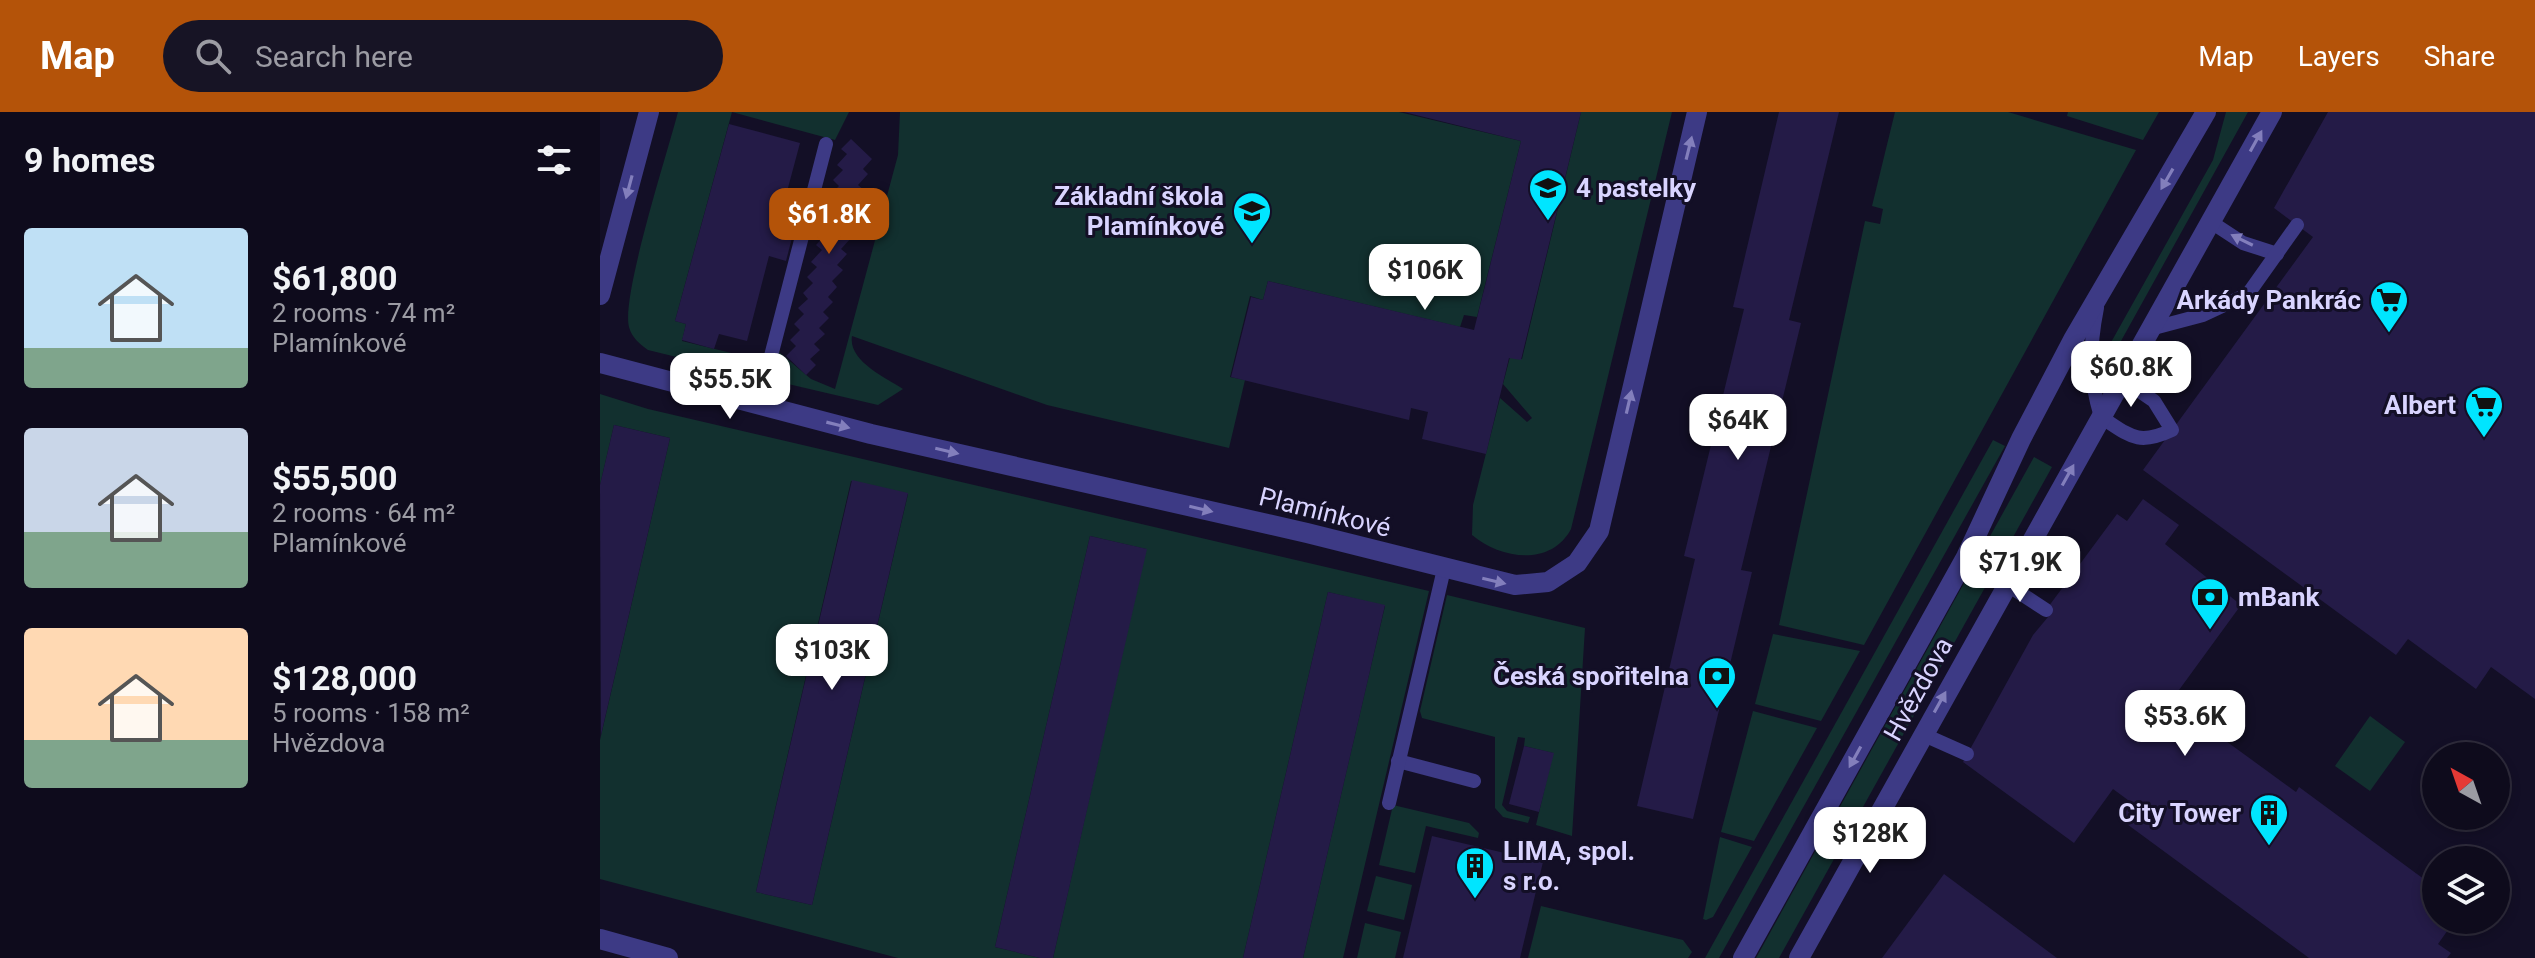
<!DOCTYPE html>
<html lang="en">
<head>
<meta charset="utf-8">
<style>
	body { margin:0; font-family:Roboto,sans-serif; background:#171425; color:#f1f3f6; height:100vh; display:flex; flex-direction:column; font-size:30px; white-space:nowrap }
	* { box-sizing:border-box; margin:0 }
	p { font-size:26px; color:#9b9ba3 }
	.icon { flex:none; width:44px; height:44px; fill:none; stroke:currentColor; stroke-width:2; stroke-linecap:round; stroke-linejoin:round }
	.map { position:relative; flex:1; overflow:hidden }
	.panel { display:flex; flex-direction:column; background:#0e0b1c; width:600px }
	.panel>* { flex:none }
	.needle { width:52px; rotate:320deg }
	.buttons { position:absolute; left:1822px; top:630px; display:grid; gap:16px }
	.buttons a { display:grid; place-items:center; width:88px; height:88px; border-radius:50%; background:#0e0b1c; box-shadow:0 4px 12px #0003,0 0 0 2px #2e2b3b; font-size:40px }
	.price { position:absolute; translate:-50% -68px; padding:0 18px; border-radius:16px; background:#fff; color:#222; font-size:26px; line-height:52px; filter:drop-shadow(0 2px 4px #0008) }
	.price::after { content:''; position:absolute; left:50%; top:48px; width:24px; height:18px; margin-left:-12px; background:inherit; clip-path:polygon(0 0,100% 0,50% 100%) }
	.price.current { background:#b45309; color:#fff }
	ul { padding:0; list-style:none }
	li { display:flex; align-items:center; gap:24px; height:200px; padding:0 24px }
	li span { display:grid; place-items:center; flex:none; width:224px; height:160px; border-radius:8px; color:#555 }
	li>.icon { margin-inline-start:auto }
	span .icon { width:96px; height:96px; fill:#fffc; stroke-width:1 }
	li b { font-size:34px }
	h2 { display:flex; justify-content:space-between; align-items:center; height:96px; padding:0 24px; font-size:34px }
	header { display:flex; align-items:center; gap:48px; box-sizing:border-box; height:112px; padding:0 40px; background:#b45309; color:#fff }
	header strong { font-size:38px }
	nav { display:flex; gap:44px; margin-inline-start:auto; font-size:28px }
	.search { width:560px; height:72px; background:#171425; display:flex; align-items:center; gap:20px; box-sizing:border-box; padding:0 28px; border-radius:44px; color:#9b9ba3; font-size:30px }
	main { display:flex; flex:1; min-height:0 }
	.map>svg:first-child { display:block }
	.green { fill:#12302f; fill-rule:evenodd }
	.building { fill:#241b47 }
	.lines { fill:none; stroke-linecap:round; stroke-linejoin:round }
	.service { stroke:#3d3a85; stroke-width:14 }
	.minor { stroke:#3d3a85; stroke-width:20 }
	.tertiary { stroke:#3d3a85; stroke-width:20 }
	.oneway { fill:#837fbc }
	.labels { text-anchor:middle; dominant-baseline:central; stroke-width:6; stroke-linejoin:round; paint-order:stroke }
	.poi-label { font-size:26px; font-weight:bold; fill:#d9d4ff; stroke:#130f26; text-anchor:end }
	.street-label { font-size:26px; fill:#d9d4ff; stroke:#130f26 }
</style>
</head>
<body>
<header>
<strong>Map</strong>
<div class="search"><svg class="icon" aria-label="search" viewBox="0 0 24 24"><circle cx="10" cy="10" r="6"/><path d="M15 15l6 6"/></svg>Search here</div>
<nav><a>Map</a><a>Layers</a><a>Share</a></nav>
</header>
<main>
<section class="panel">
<h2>9 homes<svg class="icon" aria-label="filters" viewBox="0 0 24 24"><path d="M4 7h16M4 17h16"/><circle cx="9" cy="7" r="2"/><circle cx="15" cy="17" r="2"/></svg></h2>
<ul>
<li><span style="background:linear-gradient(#bfe0f5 75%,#7fa58c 0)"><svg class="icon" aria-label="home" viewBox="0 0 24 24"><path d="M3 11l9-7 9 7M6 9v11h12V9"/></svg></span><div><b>$61,800</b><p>2 rooms · 74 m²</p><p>Plamínkové</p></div></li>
<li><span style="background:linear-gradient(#c9d6e8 65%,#7fa58c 0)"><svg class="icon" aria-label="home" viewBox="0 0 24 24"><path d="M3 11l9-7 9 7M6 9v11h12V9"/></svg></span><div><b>$55,500</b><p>2 rooms · 64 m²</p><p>Plamínkové</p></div></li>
<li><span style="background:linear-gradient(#ffd9b3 70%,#7fa58c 0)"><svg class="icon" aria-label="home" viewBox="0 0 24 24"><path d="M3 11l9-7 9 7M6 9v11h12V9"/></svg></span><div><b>$128,000</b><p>5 rooms · 158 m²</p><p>Hvězdova</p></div></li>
</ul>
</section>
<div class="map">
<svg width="1935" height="846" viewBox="0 0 1935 846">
	<rect width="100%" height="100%" fill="#130f26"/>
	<g class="green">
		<path d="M78,0H132L75,209L86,212L82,229L160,248L150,263L48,238C40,232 32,226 29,215C21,184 68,39 78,0Z"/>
		<path d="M132,0H249L235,28Z"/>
		<path d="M300,0H799L921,29L877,205L864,203L860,215L668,169L663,188L650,184L630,265L645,268L629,336L447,293L252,224C248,249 285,265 303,277L278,293L171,268L179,240L211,267L235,277L298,43Z"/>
		<path d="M981,0H1072L971,417C951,455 900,447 872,423L873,393L900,286L927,310L932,306L903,272L910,245L922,247Z"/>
		<path d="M1295,0H1408L1536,38L1264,533L1179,513L1265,109L1280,112L1283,97L1272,94Z"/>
		<path d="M1468,0H1559L1543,28L1467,4Z"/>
		<path d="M1626,0H1648L1516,238L1509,239V234L1613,48Z"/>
		<path d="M0,282L48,297L829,479L743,846H703L785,494L728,480L643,846H453L546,437L490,424L395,835L440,846H298L0,767V628L70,326L14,313L0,373ZM251,369L308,382L212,793L156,780Z"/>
		<path d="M1393,328L1405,334L1119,846H1105Z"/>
		<path d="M1434,345L1452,355L1179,846H1156Z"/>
		<path d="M847,483L985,516L972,724L936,713L953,641L924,634L925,626L918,625L902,693L907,699L930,705L928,711L903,705L895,696V625L822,606L820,599Z"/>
		<path d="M1173,522L1260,539L1221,609L1155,592Z"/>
		<path d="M1153,599L1217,616L1154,729L1121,720Z"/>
		<path d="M1770,604L1805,630L1770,679L1735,654Z"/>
		<path d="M793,693L869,711L879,721L878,726L826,714L815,761L779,753Z"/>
		<path d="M1120,725L1152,735L1113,805L1106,808L1103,807Z"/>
		<path d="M776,764L812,773L804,808L767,799Z"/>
		<path d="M941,794L1083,828L1092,840L1088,846H928Z"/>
		<path d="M765,811L801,820L795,846H757Z"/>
	</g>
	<g class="building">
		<path d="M804,0H981L921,248L909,246L886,342L822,327L828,300L811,296L809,308L631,265L651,185L663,188L668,169L874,218L921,29Z"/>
		<path d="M1179,0H1239L1189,208L1201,211L1141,458L1152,460L1093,707L1037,694L1095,447L1084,444L1144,197L1133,195Z"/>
		<path d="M1728,0H1935V587L1891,555L1876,577L1808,527L1796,543L1543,358L1713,125L1674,96Z"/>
		<path d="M129,12L200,31L177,117L193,122L186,149L169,144L147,229L119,222L114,237L82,228L86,212L75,209Z"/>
		<path d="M251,27L272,47L263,57L268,62L258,73L264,78L254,88L260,94L249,105L255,111L246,121L251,126L241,137L247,142L237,153L243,158L232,169L237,175L228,185L233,190L223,200L229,206L219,216L225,222L214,232L220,238L210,247L216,253L206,263L186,244L196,234L190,228L200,218L194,212L204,202L198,196L208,187L203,181L213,171L207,165L217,155L211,150L222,138L216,133L226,122L220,117L230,106L225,101L234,90L228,85L239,74L233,68L243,58L237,53L247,42L241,37Z"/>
		<path d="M14,313L70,326L1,623L0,373Z"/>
		<path d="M252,368L308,381L212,793L156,780Z"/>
		<path d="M1543,387L1579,413L1565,432L1641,493L1571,589L1696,680L1699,675L1836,776V808H1855L1838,832L1851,841L1847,846H1709L1520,707L1532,691L1513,677L1474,731L1363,650L1433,523L1448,505L1443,502L1517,402L1527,409Z"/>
		<path d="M490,424L547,437L453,846H440L395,835Z"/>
		<path d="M728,480L785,493L766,576L703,846H643Z"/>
		<path d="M924,634L954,641L939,700L909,692Z"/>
		<path d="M832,724L943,750L920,846H803Z"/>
		<path d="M1344,762L1457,846H1282Z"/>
	</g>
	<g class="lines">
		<g class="service">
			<path d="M1611,110L1643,131L1677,142"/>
			<path d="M1497,196C1489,236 1489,266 1501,305C1530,324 1538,334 1572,318L1554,289L1522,267"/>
			<path d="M1550,217L1603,203L1648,182L1697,113"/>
			<path d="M158,294L226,32"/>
			<path d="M1406,472L1446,498"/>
			<path d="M1322,622L1367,642"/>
			<path d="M798,649L874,669"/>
			<path d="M789,691L844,457"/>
		</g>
		<g class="minor">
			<path d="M0,183L49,0"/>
			<path d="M0,251L271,322L707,421L915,473L948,470L977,451L999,419L1097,0"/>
			<path d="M0,827L68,846"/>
		</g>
		<g class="tertiary">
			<path d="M1143,846L1366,445L1421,327L1474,226L1606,0"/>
			<path d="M1199,846L1672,0"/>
		</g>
	</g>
	<defs><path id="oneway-solid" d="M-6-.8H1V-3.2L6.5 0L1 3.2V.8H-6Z" transform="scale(2)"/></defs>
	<g class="oneway">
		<use href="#oneway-solid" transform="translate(1656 29) rotate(-61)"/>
		<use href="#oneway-solid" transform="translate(1089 36) rotate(-76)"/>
		<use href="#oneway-solid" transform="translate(1567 67) rotate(120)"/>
		<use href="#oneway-solid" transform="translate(29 75) rotate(105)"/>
		<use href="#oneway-solid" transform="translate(1642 128) rotate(-154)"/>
		<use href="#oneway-solid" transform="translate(1029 290) rotate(-77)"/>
		<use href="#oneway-solid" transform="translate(238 313) rotate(14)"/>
		<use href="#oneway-solid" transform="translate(347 339) rotate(13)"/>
		<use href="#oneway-solid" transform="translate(1468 363) rotate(-61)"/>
		<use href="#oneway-solid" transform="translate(601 397) rotate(13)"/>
		<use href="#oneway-solid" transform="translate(894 469) rotate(13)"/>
		<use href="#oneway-solid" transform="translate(1340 590) rotate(-61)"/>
		<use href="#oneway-solid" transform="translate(1255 645) rotate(119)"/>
	</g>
	<defs>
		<g id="school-pin" transform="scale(2)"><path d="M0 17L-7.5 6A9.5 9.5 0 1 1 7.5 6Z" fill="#00e5ff" stroke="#130f26"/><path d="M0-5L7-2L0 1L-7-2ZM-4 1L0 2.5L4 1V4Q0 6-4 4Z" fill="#111"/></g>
		<g id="supermarket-pin" transform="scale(2)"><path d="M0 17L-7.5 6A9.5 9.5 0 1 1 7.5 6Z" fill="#00e5ff" stroke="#130f26"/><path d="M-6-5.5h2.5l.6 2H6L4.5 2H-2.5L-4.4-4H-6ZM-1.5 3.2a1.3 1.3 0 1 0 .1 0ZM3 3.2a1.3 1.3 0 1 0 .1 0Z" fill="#111"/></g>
		<g id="bank-pin" transform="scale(2)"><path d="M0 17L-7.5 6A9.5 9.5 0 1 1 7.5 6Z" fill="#00e5ff" stroke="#130f26"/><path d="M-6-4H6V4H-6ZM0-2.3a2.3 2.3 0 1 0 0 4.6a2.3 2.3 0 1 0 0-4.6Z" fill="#111"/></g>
		<g id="building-pin" transform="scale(2)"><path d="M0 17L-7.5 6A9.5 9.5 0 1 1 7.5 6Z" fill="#00e5ff" stroke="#130f26"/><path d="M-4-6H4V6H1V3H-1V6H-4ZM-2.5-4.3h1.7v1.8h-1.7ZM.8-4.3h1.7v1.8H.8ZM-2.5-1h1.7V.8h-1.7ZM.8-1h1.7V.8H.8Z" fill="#111"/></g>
	</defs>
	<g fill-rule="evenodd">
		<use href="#school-pin" x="948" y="76"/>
		<use href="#school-pin" x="652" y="99"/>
		<use href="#supermarket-pin" x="1789" y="188"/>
		<use href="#supermarket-pin" x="1884" y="293"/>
		<use href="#bank-pin" x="1610" y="485"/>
		<use href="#bank-pin" x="1117" y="564"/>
		<use href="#building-pin" x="1669" y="701"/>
		<use href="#building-pin" x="875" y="754"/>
	</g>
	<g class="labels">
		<g class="poi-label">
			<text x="976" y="76" text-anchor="start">4 pastelky</text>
			<text x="624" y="84">Základní škola<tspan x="624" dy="30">Plamínkové</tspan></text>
			<text x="1761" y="188">Arkády Pankrác</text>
			<text x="1856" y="293">Albert</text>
			<text x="1638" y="485" text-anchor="start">mBank</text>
			<text x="1089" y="564">Česká spořitelna</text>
			<text x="1641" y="701">City Tower</text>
			<text x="903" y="739" text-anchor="start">LIMA, spol.<tspan x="903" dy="30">s r.o.</tspan></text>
		</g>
		<g class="street-label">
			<text transform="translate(725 400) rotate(14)">Plamínkové</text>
			<text transform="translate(1318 577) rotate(-61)">Hvězdova</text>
		</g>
	</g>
</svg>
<div class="buttons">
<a><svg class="needle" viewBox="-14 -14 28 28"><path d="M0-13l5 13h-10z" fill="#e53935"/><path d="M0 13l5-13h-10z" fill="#9b9ba3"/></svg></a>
<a><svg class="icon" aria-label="layers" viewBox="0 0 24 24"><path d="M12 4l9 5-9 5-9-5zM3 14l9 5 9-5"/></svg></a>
</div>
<b class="price current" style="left:229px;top:144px">$61.8K</b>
<b class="price" style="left:825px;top:200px">$106K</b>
<b class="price" style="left:1531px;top:297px">$60.8K</b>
<b class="price" style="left:130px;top:309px">$55.5K</b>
<b class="price" style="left:1138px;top:350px">$64K</b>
<b class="price" style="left:1420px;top:492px">$71.9K</b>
<b class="price" style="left:232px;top:580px">$103K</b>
<b class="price" style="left:1585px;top:646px">$53.6K</b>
<b class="price" style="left:1270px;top:763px">$128K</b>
</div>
</main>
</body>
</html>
